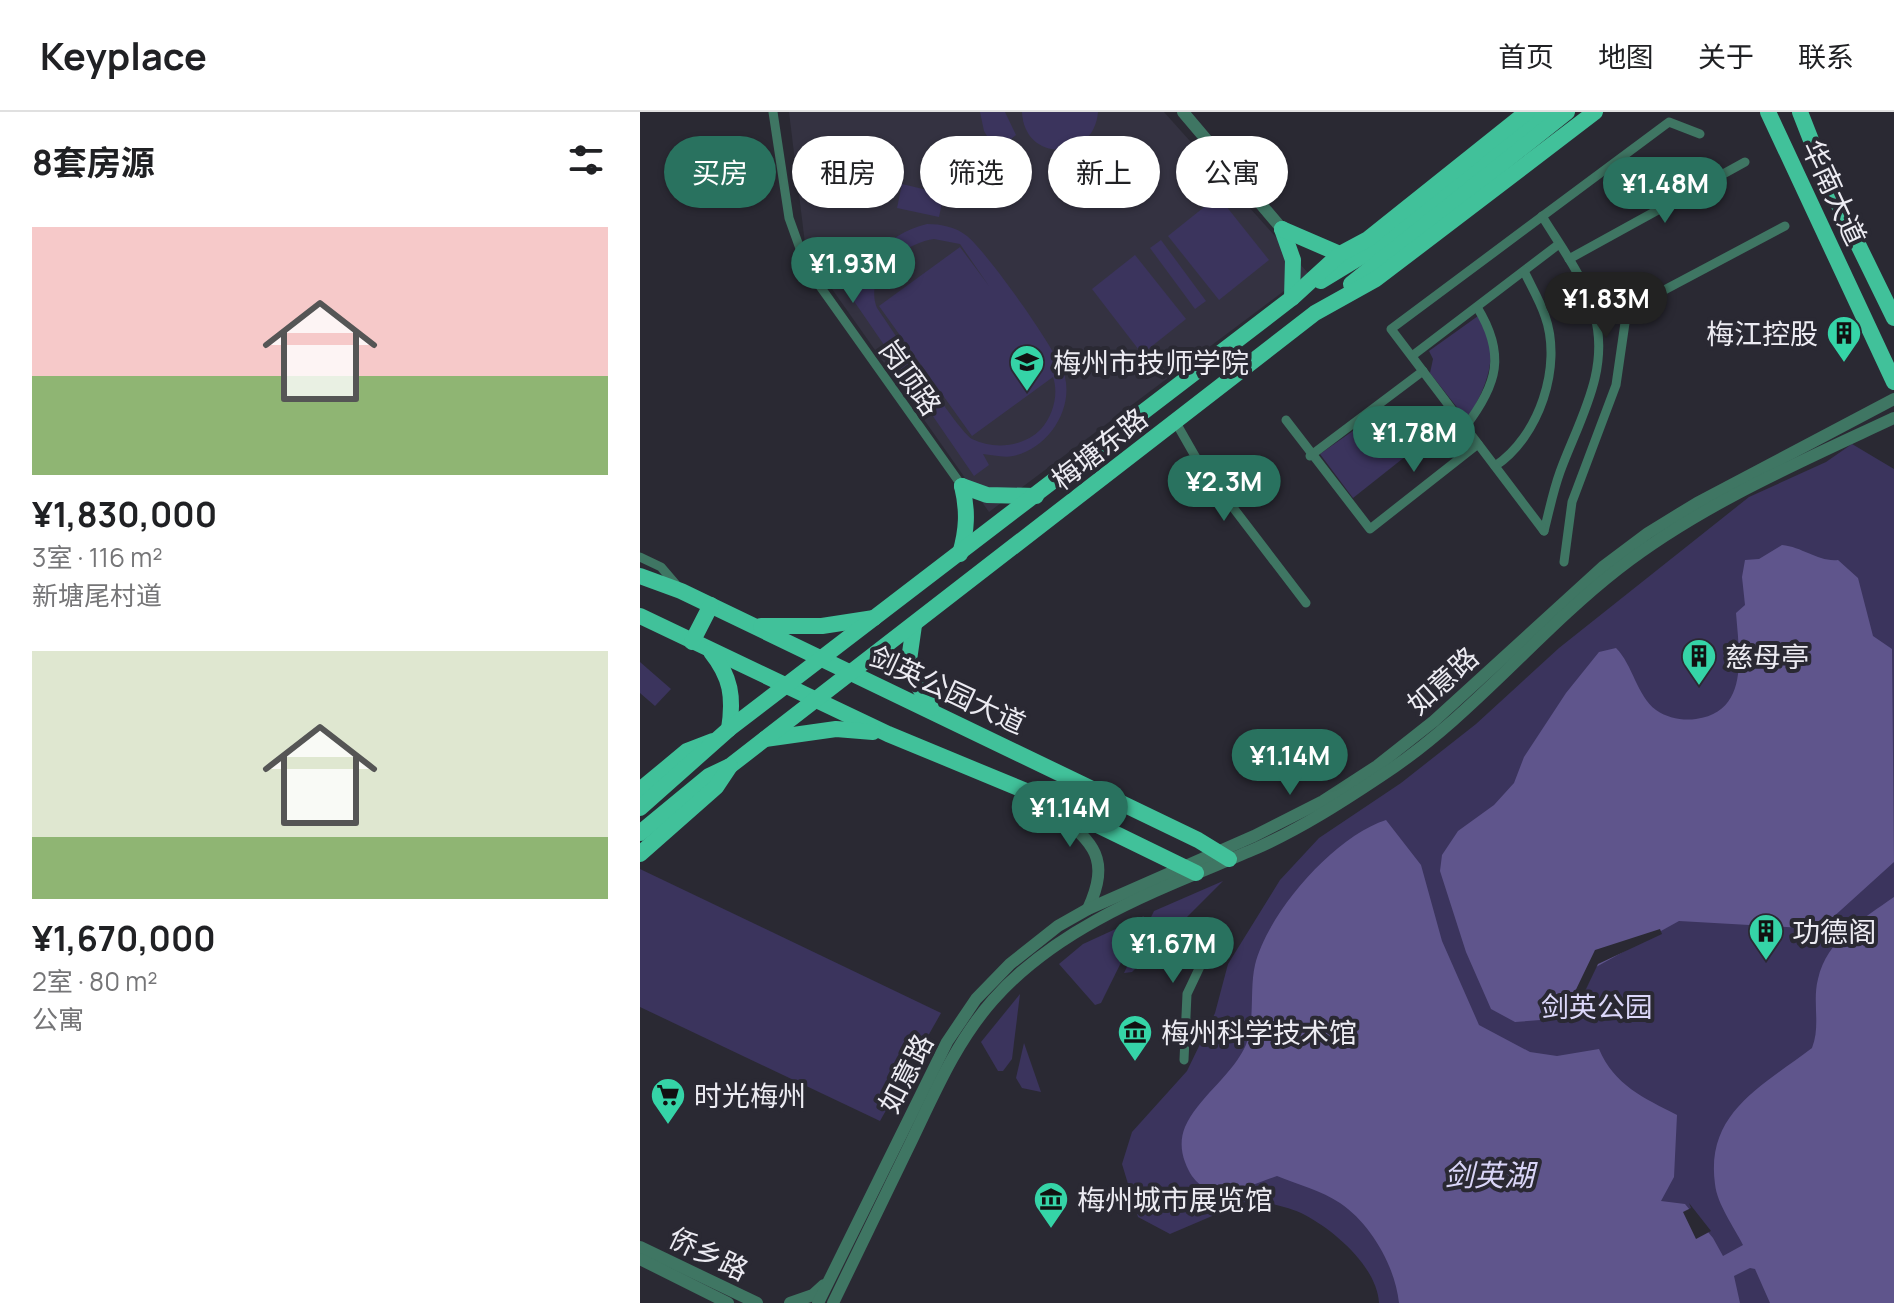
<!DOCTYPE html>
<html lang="zh">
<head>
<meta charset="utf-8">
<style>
	body { margin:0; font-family:Manrope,"Noto Sans SC",sans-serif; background:#f6f6f6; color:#202124; height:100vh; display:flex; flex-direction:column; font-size:30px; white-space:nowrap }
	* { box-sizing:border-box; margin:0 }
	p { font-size:26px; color:#757577 }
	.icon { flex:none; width:44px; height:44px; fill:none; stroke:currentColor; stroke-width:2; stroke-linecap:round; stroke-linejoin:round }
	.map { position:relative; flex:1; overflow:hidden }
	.details { display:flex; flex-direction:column; background:#fff; width:640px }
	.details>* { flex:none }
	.banner { position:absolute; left:24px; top:24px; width:760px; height:72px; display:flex; gap:16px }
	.price { position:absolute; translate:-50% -68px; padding:0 18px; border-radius:28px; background:#29725f; color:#fff; font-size:26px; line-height:52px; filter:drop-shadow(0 2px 4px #0008) }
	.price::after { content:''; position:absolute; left:50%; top:48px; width:24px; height:18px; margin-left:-12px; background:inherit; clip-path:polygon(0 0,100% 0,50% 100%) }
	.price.active { background:#222; color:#fff }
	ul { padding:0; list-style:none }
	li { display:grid; align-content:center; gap:16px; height:424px; padding:0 32px }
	li span { display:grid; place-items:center; height:248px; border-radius:0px; color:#555 }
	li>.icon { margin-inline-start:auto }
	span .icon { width:144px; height:144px; fill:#fffc; stroke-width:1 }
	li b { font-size:34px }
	h2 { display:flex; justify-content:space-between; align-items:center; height:96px; padding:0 32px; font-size:34px }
	.chip { padding:0 28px; border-radius:36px; background:#fff; box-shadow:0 2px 6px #0004; font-size:28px; line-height:72px }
	.chip.active { background:#29725f; color:#fff }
	header { display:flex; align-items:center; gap:48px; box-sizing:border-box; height:112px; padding:0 40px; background:#fff; border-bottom:2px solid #e0e0e0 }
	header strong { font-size:38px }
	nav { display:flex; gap:44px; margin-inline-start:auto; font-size:28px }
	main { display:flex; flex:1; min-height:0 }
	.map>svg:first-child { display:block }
	.built { fill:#343241 }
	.green { fill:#3b345d; fill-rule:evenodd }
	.water { fill:#5f558c }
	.pier { fill:#2a2933 }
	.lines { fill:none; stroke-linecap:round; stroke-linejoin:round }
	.minor { stroke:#3f7663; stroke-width:9 }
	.tertiary { stroke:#3f7663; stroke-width:12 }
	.primary { stroke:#41c19a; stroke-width:16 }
	.labels { text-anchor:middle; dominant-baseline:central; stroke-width:8; stroke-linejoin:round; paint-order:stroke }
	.street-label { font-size:28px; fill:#ecebf2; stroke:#2a2933 }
	.poi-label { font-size:28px; fill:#ecebf2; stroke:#2a2933; text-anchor:start }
	.park-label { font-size:28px; fill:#dbd7f9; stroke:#2a2933 }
	.water-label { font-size:30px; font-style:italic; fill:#d9d5f7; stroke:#2a2933 }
</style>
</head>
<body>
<header>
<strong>Keyplace</strong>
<nav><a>首页</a><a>地图</a><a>关于</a><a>联系</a></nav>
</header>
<main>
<section class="details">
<h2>8套房源<svg class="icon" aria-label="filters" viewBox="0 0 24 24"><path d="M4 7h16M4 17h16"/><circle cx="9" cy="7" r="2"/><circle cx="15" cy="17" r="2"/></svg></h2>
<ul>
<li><span style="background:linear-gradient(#f6c9c9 60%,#8fb573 0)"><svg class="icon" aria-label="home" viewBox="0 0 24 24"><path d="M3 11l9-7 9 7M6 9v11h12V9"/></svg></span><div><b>¥1,830,000</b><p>3室 · 116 m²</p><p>新塘尾村道</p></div></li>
<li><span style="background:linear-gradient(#dfe7d0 75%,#8fb573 0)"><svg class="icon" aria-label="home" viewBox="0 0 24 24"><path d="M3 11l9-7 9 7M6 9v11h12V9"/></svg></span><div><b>¥1,670,000</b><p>2室 · 80 m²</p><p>公寓</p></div></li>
</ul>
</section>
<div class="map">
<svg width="1254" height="1191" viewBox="0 0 1254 1191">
	<rect width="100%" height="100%" fill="#2a2933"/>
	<path class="built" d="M149,0H524L668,161L349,400L166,140Z"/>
	<g class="green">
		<path d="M340,0H365L376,23L356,39L344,19Z"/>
		<path d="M382,0H458C454,50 384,51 382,0Z"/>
		<path d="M262,72L304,82L299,105L257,96Z"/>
		<path d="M578,84L629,148L579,188L528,124Z"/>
		<path d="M287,112C301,112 316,115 327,124C347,140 420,242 425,265C433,299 407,337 373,344C364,346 352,343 343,342L349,353L334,364L194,160L206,151L221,172C232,141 254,120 287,112ZM294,127L320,132L349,174L320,135L239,194L332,324L413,265C419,282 413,304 401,317C384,335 354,338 332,327C319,320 251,216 237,196C223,162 265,131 294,127Z"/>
		<path d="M521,128L566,189L555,197L510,136Z"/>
		<path d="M495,143L546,207L502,242L452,177Z"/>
		<path d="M838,204C864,240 845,277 827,308L790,261L793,247L789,239Z"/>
		<path d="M737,302L766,344L713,386L680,342Z"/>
		<path d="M1212,332L1254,357V1191H739C737,1155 695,1119 665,1103C650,1095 629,1092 612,1087L530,1122L498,1105L482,1052L492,1020L547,959L575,901L588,852L640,768L679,726L761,671L836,612L919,536L1109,385L1186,350Z"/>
		<path d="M0,550L31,577L15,594L0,581Z"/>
		<path d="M0,757L301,901L240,1009L0,895Z"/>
		<path d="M583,769L492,860L484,861L514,799Z"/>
		<path d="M504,804L461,891L455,893L419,852L443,832Z"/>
		<path d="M380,882L372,947L363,959H358L341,930Z"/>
		<path d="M384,931L401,980L382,976L376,966Z"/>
	</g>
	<g class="water">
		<path d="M1142,433C1163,435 1178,450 1198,448L1218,466L1233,524L1252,537L1254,750L1180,817L1039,809L956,855L946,876L939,905L875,910L851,897L826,840L800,759L802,743L818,719L854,693L874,671L884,645L926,581L959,540L976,536C993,553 997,584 1016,598C1027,606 1043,609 1056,607C1110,600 1099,541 1096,501L1105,493L1102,465L1105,448L1119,447Z"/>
		<path d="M746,708L781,753L802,829L839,913L890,940L917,944L959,937C974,973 1004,986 1037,1003L1034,1065L1021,1089L1045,1092L1073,1126L1083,1144L1103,1133C1094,1115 1077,1092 1075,1072C1065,1000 1124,973 1172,936C1181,913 1172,890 1178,867C1187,827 1223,807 1254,785V1191H1130L1115,1157L1110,1156L1094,1164L1100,1191H759C755,1154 731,1112 700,1091C682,1079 657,1072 637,1064C603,1076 562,1097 545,1050C541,1039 540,1027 545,1015C558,986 589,966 604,937C616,914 609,878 615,853C628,800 695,724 746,708Z"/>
	</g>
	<g class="pier">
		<path d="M1020,817L1022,822L958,852L938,894L929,892L955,838Z"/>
		<path d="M1049,1091L1071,1119L1056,1127L1043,1100L1051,1096Z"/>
	</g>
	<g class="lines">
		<g class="minor">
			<path d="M133,0L149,106L167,156L322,374"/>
			<path d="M902,104C921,135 944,165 954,201C971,258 939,308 920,360C913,379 909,400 904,419"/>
			<path d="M929,147L1105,50"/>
			<path d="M772,244L919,132"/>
			<path d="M646,308L730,417L838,332"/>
			<path d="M535,309L559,351L666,491"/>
			<path d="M825,315C858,272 866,242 837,195"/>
			<path d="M670,344L783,259"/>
			<path d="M855,354C899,325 923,254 905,204C900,189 891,174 884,159"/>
			<path d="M904,419L751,217L1029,10L1060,22"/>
			<path d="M0,445L21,455L39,476"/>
			<path d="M924,450L932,390L976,273L986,204L998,192L1145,114"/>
			<path d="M544,948L547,882L565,844L586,836"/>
		</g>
		<g class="tertiary">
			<path d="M543,0L642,117"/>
			<path d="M409,694C450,729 473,742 448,797"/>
			<path d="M0,1135L117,1191"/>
			<path d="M0,1147L88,1191"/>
			<path d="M150,1191L173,1183L184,1173"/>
			<path d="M178,1191L307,930L336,887L370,852L418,814L448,797L614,724L683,689L737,654L794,609L964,454L1008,421L1057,391L1254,287"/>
			<path d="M193,1191C219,1137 245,1084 271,1030C295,980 316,930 353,888C422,810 524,776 617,736C660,717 702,690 741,664C829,607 896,521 978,457C1060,393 1160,350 1254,306"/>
		</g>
		<g class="primary">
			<path d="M1128,0L1254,270"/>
			<path d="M1160,0L1187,69L1254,206"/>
			<path d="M642,117L653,148L652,186"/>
			<path d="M642,117L700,142"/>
			<path d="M681,169L732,138L907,0"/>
			<path d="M711,172L927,0"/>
			<path d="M322,374L347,383L396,384"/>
			<path d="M320,442C327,418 328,399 322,374"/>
			<path d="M0,464L41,479L558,728L589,747"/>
			<path d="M0,504L248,622L398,684L556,761"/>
			<path d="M274,513L268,555L291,596"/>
			<path d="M121,514H182L234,506"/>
			<path d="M52,530L71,493"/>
			<path d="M71,540C91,565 94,585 89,617"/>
			<path d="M125,627L196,617L233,620"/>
			<path d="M0,678L47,639L73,629"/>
			<path d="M0,696L89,617L652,186L700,142L728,127L887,0"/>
			<path d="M0,721L69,664L90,654L675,201L736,167L955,0"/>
			<path d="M0,742L76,675L90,654"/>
		</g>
	</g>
	<defs>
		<g id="building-pin" transform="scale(1.8)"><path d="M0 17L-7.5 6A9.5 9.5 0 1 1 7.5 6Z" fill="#35d4a7" stroke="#2a2933"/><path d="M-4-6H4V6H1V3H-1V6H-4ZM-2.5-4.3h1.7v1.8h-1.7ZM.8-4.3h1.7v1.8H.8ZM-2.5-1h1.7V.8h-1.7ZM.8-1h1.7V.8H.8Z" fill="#111"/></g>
		<g id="university-pin" transform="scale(1.8)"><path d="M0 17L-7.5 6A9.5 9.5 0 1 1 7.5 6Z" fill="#35d4a7" stroke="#2a2933"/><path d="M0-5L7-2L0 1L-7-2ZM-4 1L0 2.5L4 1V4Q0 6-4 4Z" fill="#111"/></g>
		<g id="museum-pin" transform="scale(1.8)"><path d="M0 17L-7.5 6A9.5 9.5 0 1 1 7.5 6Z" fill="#35d4a7" stroke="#2a2933"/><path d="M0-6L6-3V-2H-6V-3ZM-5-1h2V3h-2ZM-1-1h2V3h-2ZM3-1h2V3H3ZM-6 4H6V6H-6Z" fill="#111"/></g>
		<g id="supermarket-pin" transform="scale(1.8)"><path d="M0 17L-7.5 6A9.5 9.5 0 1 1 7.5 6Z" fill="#35d4a7" stroke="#2a2933"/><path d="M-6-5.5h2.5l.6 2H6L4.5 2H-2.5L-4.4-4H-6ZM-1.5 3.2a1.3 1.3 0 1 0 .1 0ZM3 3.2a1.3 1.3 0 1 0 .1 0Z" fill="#111"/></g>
	</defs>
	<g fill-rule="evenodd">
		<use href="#building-pin" x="1204" y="221"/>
		<use href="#university-pin" x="387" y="250"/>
		<use href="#building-pin" x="1059" y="544"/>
		<use href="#building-pin" x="1126" y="819"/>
		<use href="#museum-pin" x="495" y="920"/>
		<use href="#supermarket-pin" x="28" y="983"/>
		<use href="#museum-pin" x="411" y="1087"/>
	</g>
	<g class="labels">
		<g class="street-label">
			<text transform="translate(1195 80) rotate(65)">华南大道</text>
			<text transform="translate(271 265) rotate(55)">岗顶路</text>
			<text transform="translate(459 336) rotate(-38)">梅塘东路</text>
			<text transform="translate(802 568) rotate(-42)">如意路</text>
			<text transform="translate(308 577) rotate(25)">剑英公园大道</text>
			<text transform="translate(265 961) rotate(-63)">如意路</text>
			<text transform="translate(69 1141) rotate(26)">侨乡路</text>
		</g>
		<g class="poi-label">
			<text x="1178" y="221" text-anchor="end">梅江控股</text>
			<text x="413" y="250">梅州市技师学院</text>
			<text x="1085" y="544">慈母亭</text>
			<text x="1152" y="819">功德阁</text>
			<text x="521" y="920">梅州科学技术馆</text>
			<text x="54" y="983">时光梅州</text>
			<text x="437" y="1087">梅州城市展览馆</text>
		</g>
		<g class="park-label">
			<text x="957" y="894">剑英公园</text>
		</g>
		<g class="water-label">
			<text x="849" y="1062">剑英湖</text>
		</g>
	</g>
</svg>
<b class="price" style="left:1025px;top:113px">¥1.48M</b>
<b class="price" style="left:213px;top:193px">¥1.93M</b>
<b class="price active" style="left:966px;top:228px">¥1.83M</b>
<b class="price" style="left:774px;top:362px">¥1.78M</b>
<b class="price" style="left:584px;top:411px">¥2.3M</b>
<b class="price" style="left:650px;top:685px">¥1.14M</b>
<b class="price" style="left:430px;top:737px">¥1.14M</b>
<b class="price" style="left:533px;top:873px">¥1.67M</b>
<div class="banner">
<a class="chip active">买房</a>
<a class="chip">租房</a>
<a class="chip">筛选</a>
<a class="chip">新上</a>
<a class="chip">公寓</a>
</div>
</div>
</main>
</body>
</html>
